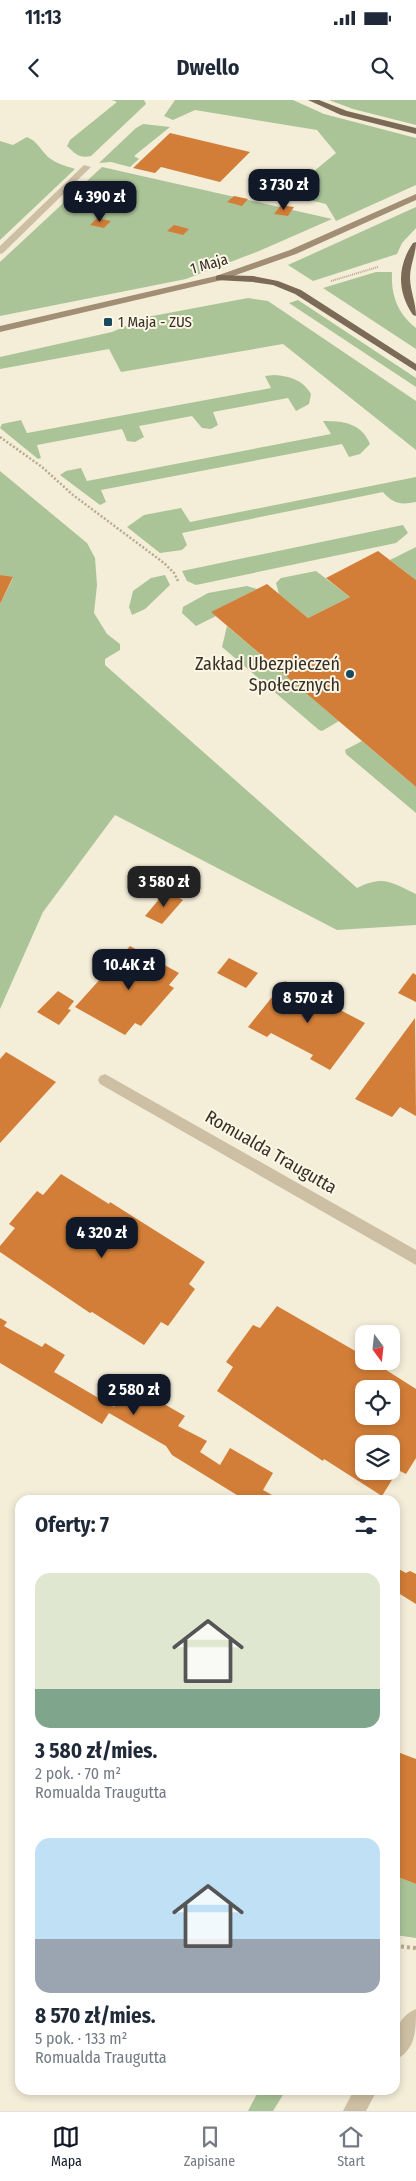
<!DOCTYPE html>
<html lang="pl">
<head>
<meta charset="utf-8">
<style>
	body { margin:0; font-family:"Fira Sans Condensed",sans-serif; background:#f6f6f7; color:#1f2937; height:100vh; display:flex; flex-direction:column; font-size:19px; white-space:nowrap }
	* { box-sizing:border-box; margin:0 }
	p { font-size:16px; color:#747a83 }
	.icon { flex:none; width:28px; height:28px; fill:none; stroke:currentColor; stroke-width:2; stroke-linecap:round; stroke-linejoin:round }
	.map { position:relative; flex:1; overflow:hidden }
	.sheet { position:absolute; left:15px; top:1395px; width:385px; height:600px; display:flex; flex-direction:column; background:#fff; border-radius:15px; box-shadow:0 2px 8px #0003 }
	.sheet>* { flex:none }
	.needle { width:32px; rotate:165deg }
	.fabs { position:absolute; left:355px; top:1225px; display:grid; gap:10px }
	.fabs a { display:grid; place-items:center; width:45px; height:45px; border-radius:10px; background:#fff; box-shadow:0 2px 8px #0003; font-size:25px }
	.price { position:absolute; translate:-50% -42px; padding:0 11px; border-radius:10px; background:#111827; color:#fff; font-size:16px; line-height:32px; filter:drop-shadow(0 1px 2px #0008) }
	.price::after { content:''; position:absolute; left:50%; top:30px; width:15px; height:11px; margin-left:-8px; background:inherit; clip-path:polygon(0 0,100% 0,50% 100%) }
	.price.current { background:#222; color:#fff }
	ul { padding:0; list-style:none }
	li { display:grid; align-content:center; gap:10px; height:265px; padding:0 20px }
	li span { display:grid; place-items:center; height:155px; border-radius:15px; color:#555 }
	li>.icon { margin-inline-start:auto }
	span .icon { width:90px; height:90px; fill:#fffc; stroke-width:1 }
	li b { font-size:21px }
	h2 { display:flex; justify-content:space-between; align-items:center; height:60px; padding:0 20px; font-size:21px }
	.status { display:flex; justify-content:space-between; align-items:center; height:35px; padding:0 25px; background:#fff; direction:ltr }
	.status svg { height:14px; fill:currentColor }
	header { display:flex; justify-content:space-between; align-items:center; height:65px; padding:0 20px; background:#fff; font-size:22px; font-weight:700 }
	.tabs { display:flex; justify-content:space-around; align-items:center; height:70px; border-top:1px solid #e0e1e3; background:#fff; font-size:14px; color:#747a83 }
	.tabs a { display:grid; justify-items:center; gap:2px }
	.tabs .current { color:#111827 }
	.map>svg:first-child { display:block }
	.green { fill:#abc497 }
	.building { fill:#d37e38; fill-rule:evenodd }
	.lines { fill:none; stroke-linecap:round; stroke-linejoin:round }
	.path-far2 { stroke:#b9a98d; stroke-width:2; stroke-dasharray:1 1; stroke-linecap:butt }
	.path-far1 { stroke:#b9a98d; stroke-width:2.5; stroke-dasharray:2 2; stroke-linecap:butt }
	.path { stroke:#b9a98d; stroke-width:4; stroke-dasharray:3 3; stroke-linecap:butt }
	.street { fill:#cdbfa3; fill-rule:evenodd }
	.secondary { fill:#a18e74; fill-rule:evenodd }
	.primary { fill:#7b6a55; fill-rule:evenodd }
	.poi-dot { fill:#174a5d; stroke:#fbf6e5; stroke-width:2 }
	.labels { text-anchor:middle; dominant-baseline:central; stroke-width:4; stroke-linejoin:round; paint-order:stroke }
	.far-street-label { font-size:15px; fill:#372f26; stroke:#fbf6e5 }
	.far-poi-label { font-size:15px; fill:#372f26; stroke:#fbf6e5; text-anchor:start }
	.poi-label { font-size:18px; fill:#372f26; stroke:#fbf6e5; text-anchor:end }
	.street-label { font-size:18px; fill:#372f26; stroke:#fbf6e5 }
</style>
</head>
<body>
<div class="status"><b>11:13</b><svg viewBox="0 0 49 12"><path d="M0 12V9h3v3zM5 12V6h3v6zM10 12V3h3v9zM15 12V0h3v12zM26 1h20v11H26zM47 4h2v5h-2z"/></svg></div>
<header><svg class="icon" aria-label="back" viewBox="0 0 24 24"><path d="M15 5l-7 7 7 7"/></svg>Dwello<svg class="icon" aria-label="search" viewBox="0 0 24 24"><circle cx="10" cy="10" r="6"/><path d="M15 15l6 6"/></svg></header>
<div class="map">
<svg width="416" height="2011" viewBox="0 0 416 2011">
	<rect width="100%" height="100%" fill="#f4edd8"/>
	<g class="green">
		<path d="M112,0H144L146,4L91,56C80,59 74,53 67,46L70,40L117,2Z"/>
		<path d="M175,0H293L324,14L416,38V85L336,121L326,104L301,98L287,86L313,72L336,53L317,30L195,10L173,20L164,16Z"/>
		<path d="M329,0H416V25L353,9Z"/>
		<path d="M143,24L170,27L134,56L139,59L130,67L111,62L99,63L136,28Z"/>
		<path d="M27,37C38,42 40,49 48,57C55,63 66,66 75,69L0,140V41L13,45Z"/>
		<path d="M102,67L332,119L259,151L186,179L0,216V162Z"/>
		<path d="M416,107V128L402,143L397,154L313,181L288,165Z"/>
		<path d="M376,172H392C391,195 397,213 416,228V249L323,188Z"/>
		<path d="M248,198L268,201L416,301V350L283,244L121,272L109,249L0,269V257L112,232L147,217Z"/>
		<path d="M298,200L416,278V287L289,203Z"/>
		<path d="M274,275C290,276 303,280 311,294L309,304L296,311L288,298L213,312L218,325L211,329L202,328L192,316L139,326L144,337L135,342L127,341L122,329L37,345L41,358L38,359L0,328L2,324L21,320L27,333L271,288L265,276Z"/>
		<path d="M323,321C344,321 361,323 370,344L360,354L349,357L342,344L101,390L106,402L100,405L60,375L66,371L81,368L87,381L331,334Z"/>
		<path d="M0,371L87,443L95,458L97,485L94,513L107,534L120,544V550L105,559V565L357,788C384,775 390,782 416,794V825L337,830L115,715L43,812L0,909V504L13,478L0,475Z"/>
		<path d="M416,377V402C401,405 393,404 383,392L182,433L187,445L182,450L160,453L127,427L144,415L181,408L190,422Z"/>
		<path d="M403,425L408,433L396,443L196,485L187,481L182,471Z"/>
		<path d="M416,447V480L390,460Z"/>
		<path d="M316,471L350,497L308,518L279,494L276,483L281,478Z"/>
		<path d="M165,475L170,485L145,509L132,515L129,507L133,491L151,478Z"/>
		<path d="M247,486L257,489L212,512L216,516L196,526L182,513L183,507L208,493Z"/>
		<path d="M227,526L339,621L322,631L319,630L222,547Z"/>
		<path d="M362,641L416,687V713L346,654L345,650Z"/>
		<path d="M395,1776L416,1784V1838L395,1835Z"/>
		<path d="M259,1990H286L273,2011H248Z"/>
	</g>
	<g class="building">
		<path d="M170,33L250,52L220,82L161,67L155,73L133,68Z"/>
		<path d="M234,96L248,99L242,106L227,102Z"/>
		<path d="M281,105L294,107L288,116L274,114Z"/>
		<path d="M97,118L111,121L104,128L90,125Z"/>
		<path d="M174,125L189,129L183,135L167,131Z"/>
		<path d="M378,451L416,480V687L211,512L267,484L308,518L350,497L326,478Z"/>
		<path d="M0,475L13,477L0,504Z"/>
		<path d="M166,791L183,800L162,824L145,816Z"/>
		<path d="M130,846L179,873L169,885L174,888L141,926L135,923L125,935L75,907Z"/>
		<path d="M229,858L258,873L246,888L217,873Z"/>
		<path d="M413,873L416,875V902L398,893Z"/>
		<path d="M285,881L365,923L330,970L310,959L313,955L271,933L267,937L248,927Z"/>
		<path d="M58,891L74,901L68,909L71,910L59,925L37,912Z"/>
		<path d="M415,918L416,1016L400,1007L392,1017L355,999Z"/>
		<path d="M6,952L56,982L0,1043V959Z"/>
		<path d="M61,1074L109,1104L110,1102L205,1162L189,1184L195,1189L168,1226L161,1222L144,1245L92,1212L90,1213L0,1152V1146L15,1128L9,1124L37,1091L43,1095Z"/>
		<path d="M277,1206L364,1256V1261H372L416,1289V1358L406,1374L398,1370L382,1396L324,1359L323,1361L217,1291L233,1267L226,1262L253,1225L260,1228ZM364,1289H391V1316H364ZM364,1344H391V1371H364Z"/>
		<path d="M0,1218L7,1222L4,1226L42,1247L45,1243L65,1255L54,1272L114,1307L129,1284L185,1316L178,1326L207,1341L200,1352L220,1365L230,1348L273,1373L263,1390L281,1400H245L172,1355L166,1346L109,1313L102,1324L0,1263Z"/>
		<path d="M395,1467L406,1473L410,1471L416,1474V1504L395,1491Z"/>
		<path d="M395,1651L416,1659V1784L395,1776Z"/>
	</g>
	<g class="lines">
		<path class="path-far2" d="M331,181L378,167"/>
		<path class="path-far1" d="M0,337L42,367L73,395L164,463L174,473L178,481"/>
		<path class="path" d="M395,1846L416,1848"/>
		<g class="street">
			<path d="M84,65L91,67L3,153L0,154V146Z"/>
			<path d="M105,974L416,1150V1165L100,984L98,980L100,976Z"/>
			<path d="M416,1909C416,1930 416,1950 395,1960C395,1939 393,1919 416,1909Z"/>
			<path d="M354,1990H377L366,2011H343Z"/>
		</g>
		<path class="secondary" d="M416,94V100L296,154L222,180L0,232V226L216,176L290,150Z"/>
		<g class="primary">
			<path d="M308,0H319L347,11L416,28V34L341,15Z"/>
			<path d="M416,142C416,154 410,165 410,177C410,191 416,202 416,216L413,215C397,192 397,166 413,143Z"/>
			<path d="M219,175L253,176L278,181L301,190L416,264V271L295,194L273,185L253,182L216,180V176Z"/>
		</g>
	</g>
	<g class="poi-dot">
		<rect x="103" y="217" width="10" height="10" rx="2.5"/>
		<circle cx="350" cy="574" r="5"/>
	</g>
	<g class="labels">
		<g class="far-street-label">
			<text transform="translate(209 164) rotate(-16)">1 Maja</text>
		</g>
		<g class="far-poi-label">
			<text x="118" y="222">1 Maja - ZUS</text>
		</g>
		<g class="poi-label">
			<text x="340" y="564">Zakład Ubezpieczeń<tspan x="340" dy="21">Społecznych</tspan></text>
		</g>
		<g class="street-label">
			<text transform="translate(271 1052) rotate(30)">Romualda Traugutta</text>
		</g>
	</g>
</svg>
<div class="fabs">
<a><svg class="needle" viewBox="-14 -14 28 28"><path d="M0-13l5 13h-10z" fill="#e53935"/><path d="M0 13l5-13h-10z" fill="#747a83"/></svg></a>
<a><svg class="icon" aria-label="locate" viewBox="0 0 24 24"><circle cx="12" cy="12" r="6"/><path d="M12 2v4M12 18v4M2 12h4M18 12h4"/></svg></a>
<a><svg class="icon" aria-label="layers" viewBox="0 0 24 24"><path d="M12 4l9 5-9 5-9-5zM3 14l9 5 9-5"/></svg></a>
</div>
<b class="price" style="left:284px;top:111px">3 730 zł</b>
<b class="price" style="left:100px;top:123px">4 390 zł</b>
<b class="price current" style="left:164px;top:808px">3 580 zł</b>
<b class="price" style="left:129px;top:891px">10.4K zł</b>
<b class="price" style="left:308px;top:924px">8 570 zł</b>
<b class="price" style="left:102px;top:1159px">4 320 zł</b>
<b class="price" style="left:134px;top:1316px">2 580 zł</b>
<section class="sheet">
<h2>Oferty: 7<svg class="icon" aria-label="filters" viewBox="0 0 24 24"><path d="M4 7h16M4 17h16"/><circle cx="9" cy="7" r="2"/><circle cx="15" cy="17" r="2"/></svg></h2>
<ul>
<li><span style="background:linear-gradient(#dfe7d0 75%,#7fa58c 0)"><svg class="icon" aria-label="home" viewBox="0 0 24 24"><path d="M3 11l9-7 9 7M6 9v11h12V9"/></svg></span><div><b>3 580 zł/mies.</b><p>2 pok. · 70 m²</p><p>Romualda Traugutta</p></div></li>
<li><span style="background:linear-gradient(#bfe0f5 65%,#9aa5b1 0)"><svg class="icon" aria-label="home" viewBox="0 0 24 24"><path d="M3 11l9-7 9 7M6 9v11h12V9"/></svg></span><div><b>8 570 zł/mies.</b><p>5 pok. · 133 m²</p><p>Romualda Traugutta</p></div></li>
</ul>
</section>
</div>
<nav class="tabs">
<a class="current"><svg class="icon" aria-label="map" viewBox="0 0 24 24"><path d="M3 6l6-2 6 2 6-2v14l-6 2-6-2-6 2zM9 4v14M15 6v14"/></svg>Mapa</a>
<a><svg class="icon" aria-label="saved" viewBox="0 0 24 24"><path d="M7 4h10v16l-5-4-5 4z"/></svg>Zapisane</a>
<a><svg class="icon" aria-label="home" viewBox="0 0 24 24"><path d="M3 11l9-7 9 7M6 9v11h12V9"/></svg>Start</a>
</nav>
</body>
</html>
